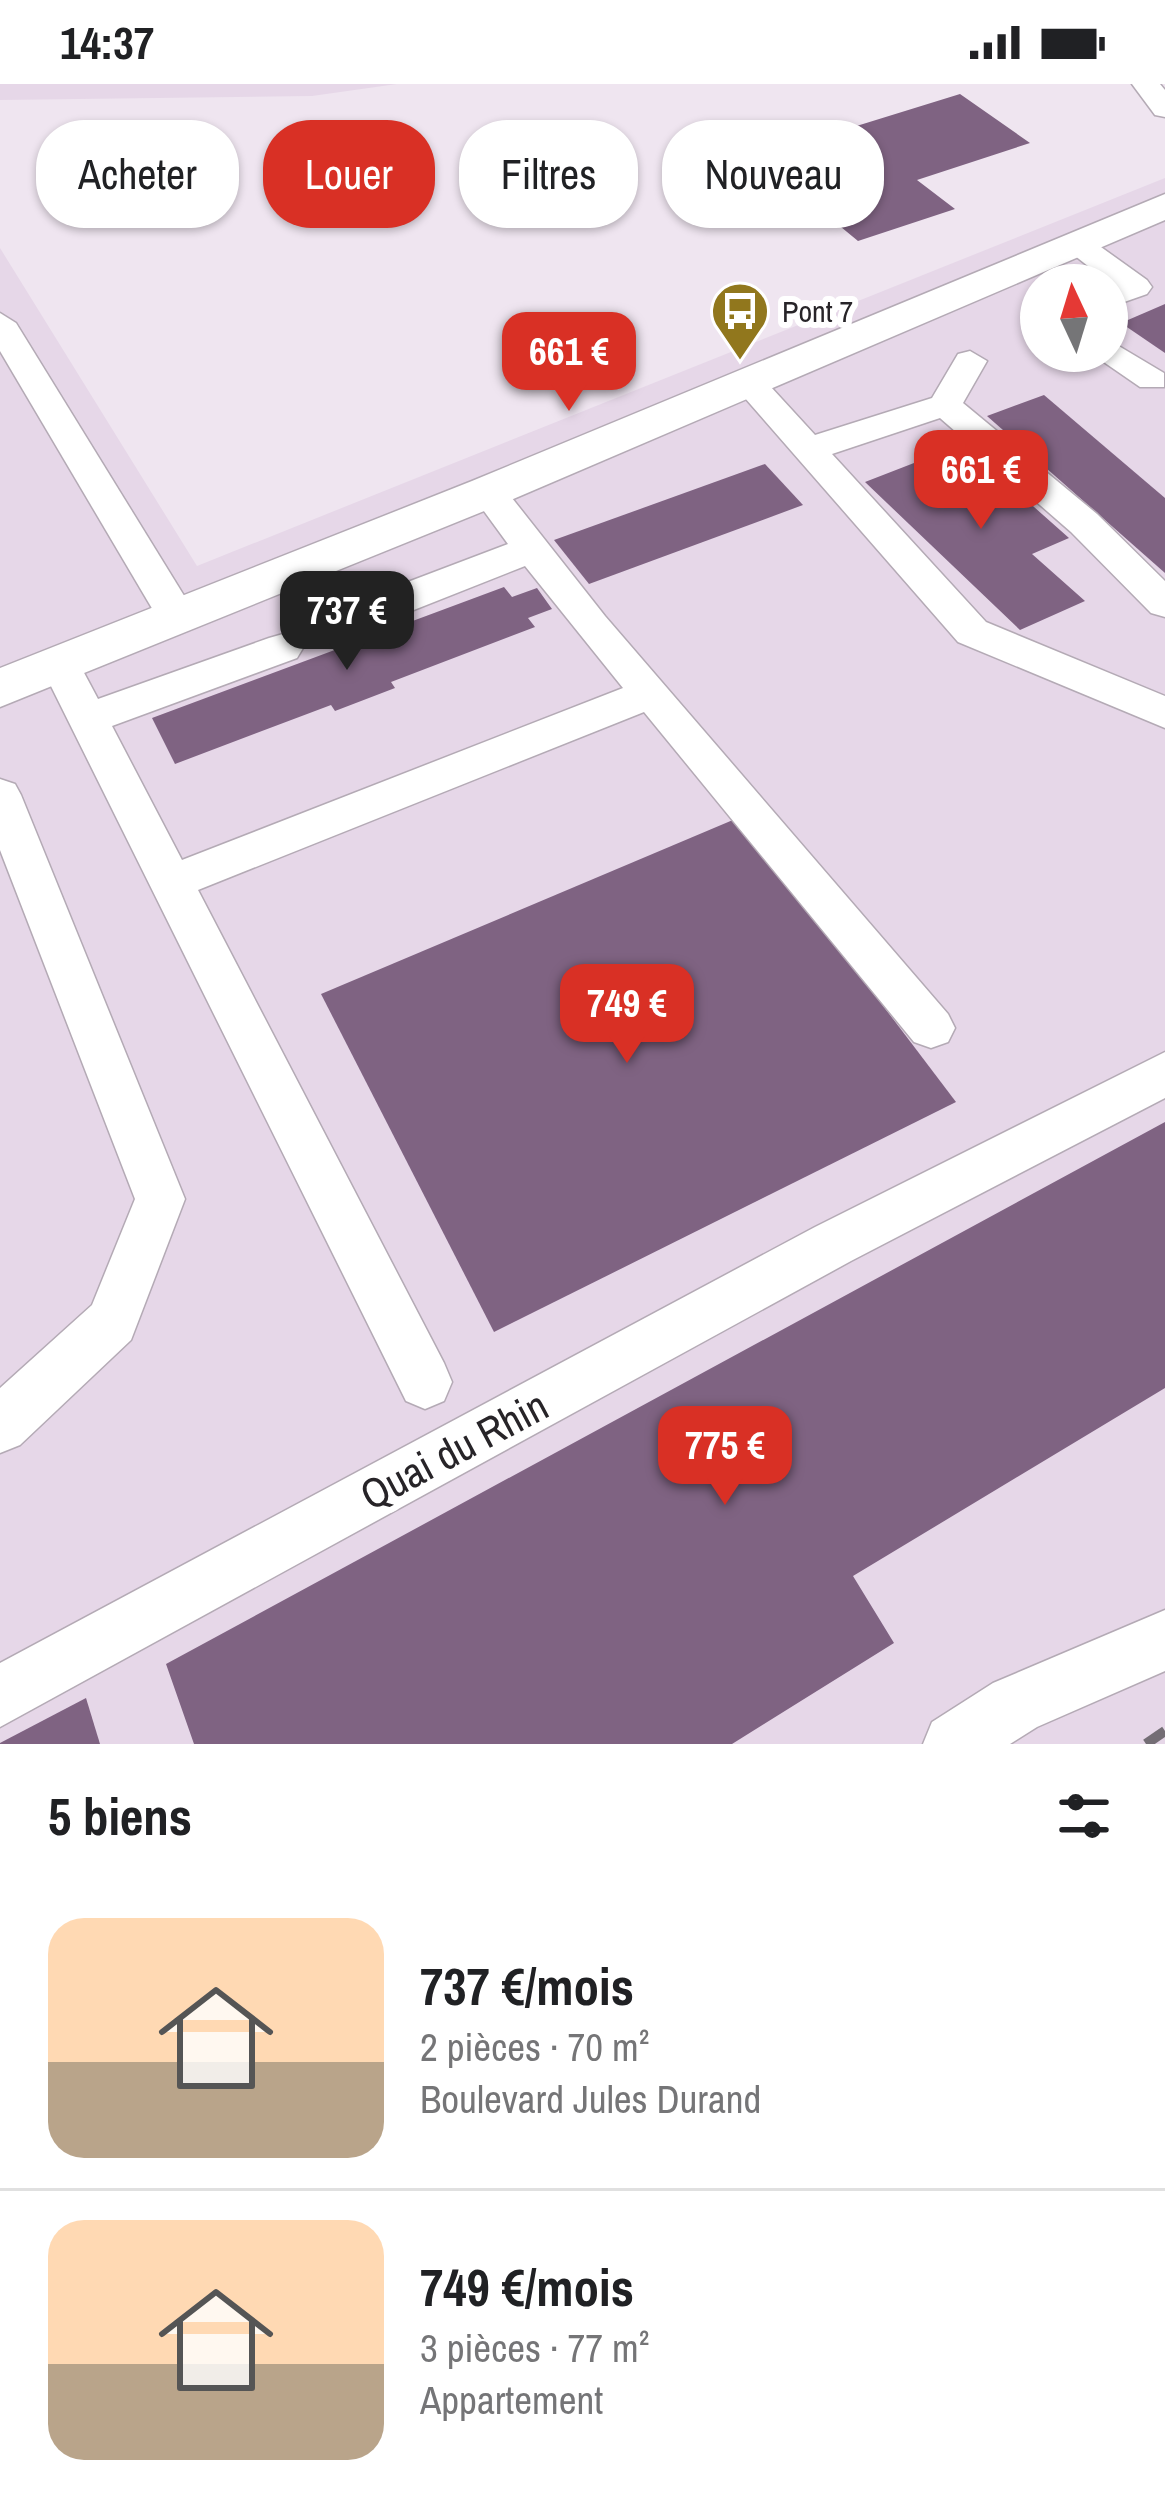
<!DOCTYPE html>
<html lang="fr">
<head>
<meta charset="utf-8">
<style>
	body { margin:0; font-family:"Archivo Narrow",sans-serif; background:#f2f2f2; color:#202124; height:100vh; display:flex; flex-direction:column; font-size:45px; white-space:nowrap }
	* { box-sizing:border-box; margin:0 }
	p { font-size:39px; color:#757577 }
	.icon { flex:none; width:66px; height:66px; fill:none; stroke:currentColor; stroke-width:2; stroke-linecap:round; stroke-linejoin:round }
	.map { position:relative; height:1660px; overflow:hidden }
	.details { display:flex; flex-direction:column; background:#fff; flex:1 }
	.details>* { flex:none }
	.hud { position:absolute; left:36px; top:36px; width:1095px; height:108px; display:flex; gap:24px }
	.needle { width:78px; rotate:356deg }
	.fabs { position:absolute; left:1020px; top:180px; display:grid; gap:24px }
	.fabs a { display:grid; place-items:center; width:108px; height:108px; border-radius:50%; background:#fff; box-shadow:0 3px 9px #0004; font-size:60px }
	.price { position:absolute; translate:-50% -102px; padding:0 27px; border-radius:24px; background:#d93025; color:#fff; font-size:39px; line-height:78px; filter:drop-shadow(0 3px 6px #0008) }
	.price::after { content:''; position:absolute; left:50%; top:72px; width:36px; height:27px; margin-left:-18px; background:inherit; clip-path:polygon(0 0,100% 0,50% 100%) }
	.price.on { background:#222; color:#fff }
	ul { padding:0; list-style:none }
	li { display:flex; align-items:center; gap:36px; height:300px; padding:0 48px }
	li+li { border-top:3px solid #e0e0e0 }
	li span { display:grid; place-items:center; flex:none; width:336px; height:240px; border-radius:36px; color:#555 }
	li>.icon { margin-inline-start:auto }
	span .icon { width:144px; height:144px; fill:#fffc; stroke-width:1 }
	li b { font-size:51px }
	h2 { display:flex; justify-content:space-between; align-items:center; height:144px; padding:0 48px; font-size:51px }
	.pill { padding:0 42px; border-radius:48px; background:#fff; box-shadow:0 3px 9px #0004; font-size:42px; line-height:108px }
	.pill.on { background:#d93025; color:#fff }
	.status { display:flex; justify-content:space-between; align-items:center; height:84px; padding:0 60px; background:#fff; direction:ltr }
	.status svg { height:33px; fill:currentColor }
	.map>svg:first-child { display:block }
	.built { fill:#e6d7e8; fill-rule:evenodd }
	.building { fill:#7f6382 }
	.lines { fill:none; stroke-linecap:round; stroke-linejoin:round }
	.minor-casing { stroke:#b4aab5; stroke-width:3 }
	.major-casing { stroke:#b4aab5; stroke-width:3 }
	.minor { fill:#fff; fill-rule:evenodd }
	.major { fill:#fff; fill-rule:evenodd }
	.rail { stroke:#746e75; stroke-width:10; stroke-dasharray:28 15; stroke-linecap:butt }
	.labels { text-anchor:middle; dominant-baseline:central; stroke-width:12; stroke-linejoin:round; paint-order:stroke }
	.far-poi-label { font-size:30px; fill:#272428; stroke:#fff; text-anchor:start }
	.near-street-label { font-size:42px; fill:#272428; stroke:#fff }
</style>
</head>
<body>
<div class="status"><b>14:37</b><svg viewBox="0 0 49 12"><path d="M0 12V9h3v3zM5 12V6h3v6zM10 12V3h3v9zM15 12V0h3v12zM26 1h20v11H26zM47 4h2v5h-2z"/></svg></div>
<div class="map">
<svg width="1165" height="1660" viewBox="0 0 1165 1660">
	<rect width="100%" height="100%" fill="#efe5f0"/>
	<g class="built">
		<path d="M0,0H397L312,12L0,16Z"/>
		<path d="M1165,94V1660H0V164L197,482ZM1041,201H1107V267H1041Z"/>
	</g>
	<g class="building">
		<path d="M960,10L1030,59L917,96L955,125L858,157L756,73Z"/>
		<path d="M1165,220V269L1121,239Z"/>
		<path d="M1044,311L1165,414V489L987,332Z"/>
		<path d="M963,360L1069,454L1032,470L1085,517L1020,546L865,398Z"/>
		<path d="M765,380L803,421L589,500L554,456Z"/>
		<path d="M504,503L512,513L537,504L552,525L528,534L535,543L391,598L395,604L335,627L331,621L175,680L152,634Z"/>
		<path d="M740,733L956,1018L494,1248L321,910Z"/>
		<path d="M1165,1038V1304L853,1492L894,1559L732,1660H194L166,1580Z"/>
		<path d="M86,1614L100,1660H0V1659Z"/>
	</g>
	<g class="lines">
		<g class="minor-casing">
			<g id="minor">
				<path d="M1132,0H1160L1165,6V33L1155,31Z"/>
				<path d="M1076,151L1087,153L1147,196L1152,203L1147,210L1107,224V203L1112,201L1060,160Z"/>
				<path d="M0,229L16,239L191,523L196,533L191,543L177,547L163,543L0,267Z"/>
				<path d="M1107,255L1164,289V303H1140L1095,272L1092,267H1107Z"/>
				<path d="M970,267L987,277L963,319L1097,430L1165,497V533L1151,529L1071,448L940,334L832,370L986,538L1165,612V644L958,558L731,298L736,291H760L815,351L932,314L958,270Z"/>
				<path d="M488,396L501,400L605,532L948,930L955,944L948,958L931,964L914,958L644,628L198,806L444,1279L452,1298L444,1317L425,1325L406,1317L40,580L46,570L60,566L74,570L98,615L269,554L283,550L297,554L303,564L297,574L112,642L182,776L623,604L525,482L391,535L377,538L363,535L358,525L363,515L508,460L470,408L475,400Z"/>
				<path d="M0,695L15,700L21,711L185,1115L131,1256L20,1361L0,1369V1304L92,1221L135,1115L0,766Z"/>
				<path d="M1165,968V1014L851,1177L0,1643V1579L815,1143Z"/>
				<path d="M1165,1526V1587L1037,1643L1010,1660H923L932,1638L993,1599Z"/>
			</g>
		</g>
		<g class="major-casing">
			<path id="major" d="M1165,110V136L504,419L0,623V584L472,397Z"/>
		</g>
		<use href="#minor" class="minor"/>
		<use href="#major" class="major"/>
		<path class="rail" d="M1146,1660L1165,1647"/>
	</g>
	<defs>
		<g id="bus-pin" transform="scale(3)"><path d="M0 17L-7.5 6A9.5 9.5 0 1 1 7.5 6Z" fill="#91771d" stroke="#fff"/><path d="M-5-6H5V4H4V6H2V4H-2V6H-4V4H-5ZM-3.5-4V0h7V-4ZM-3.5 1.2v1.5H-2V1.2ZM2 1.2v1.5H3.5V1.2Z" fill="#fff"/></g>
	</defs>
	<g fill-rule="evenodd">
		<use href="#bus-pin" x="740" y="227"/>
	</g>
	<g class="labels">
		<g class="far-poi-label">
			<text x="782" y="227">Pont 7</text>
		</g>
		<g class="near-street-label">
			<text transform="translate(454 1366) rotate(-28)">Quai du Rhin</text>
		</g>
	</g>
</svg>
<div class="fabs">
<a><svg class="needle" viewBox="-14 -14 28 28"><path d="M0-13l5 13h-10z" fill="#e53935"/><path d="M0 13l5-13h-10z" fill="#757577"/></svg></a>
</div>
<b class="price" style="left:569px;top:330px">661 €</b>
<b class="price" style="left:981px;top:448px">661 €</b>
<b class="price on" style="left:347px;top:589px">737 €</b>
<b class="price" style="left:627px;top:982px">749 €</b>
<b class="price" style="left:725px;top:1424px">775 €</b>
<div class="hud">
<a class="pill">Acheter</a>
<a class="pill on">Louer</a>
<a class="pill">Filtres</a>
<a class="pill">Nouveau</a>
</div>
</div>
<section class="details">
<h2>5 biens<svg class="icon" aria-label="filters" viewBox="0 0 24 24"><path d="M4 7h16M4 17h16"/><circle cx="9" cy="7" r="2"/><circle cx="15" cy="17" r="2"/></svg></h2>
<ul>
<li><span style="background:linear-gradient(#ffd9b3 60%,#b9a48a 0)"><svg class="icon" aria-label="home" viewBox="0 0 24 24"><path d="M3 11l9-7 9 7M6 9v11h12V9"/></svg></span><div><b>737 €/mois</b><p>2 pièces · 70 m²</p><p>Boulevard Jules Durand</p></div></li>
<li><span style="background:linear-gradient(#ffd9b3 60%,#b9a48a 0)"><svg class="icon" aria-label="home" viewBox="0 0 24 24"><path d="M3 11l9-7 9 7M6 9v11h12V9"/></svg></span><div><b>749 €/mois</b><p>3 pièces · 77 m²</p><p>Appartement</p></div></li>
</ul>
</section>
</body>
</html>
